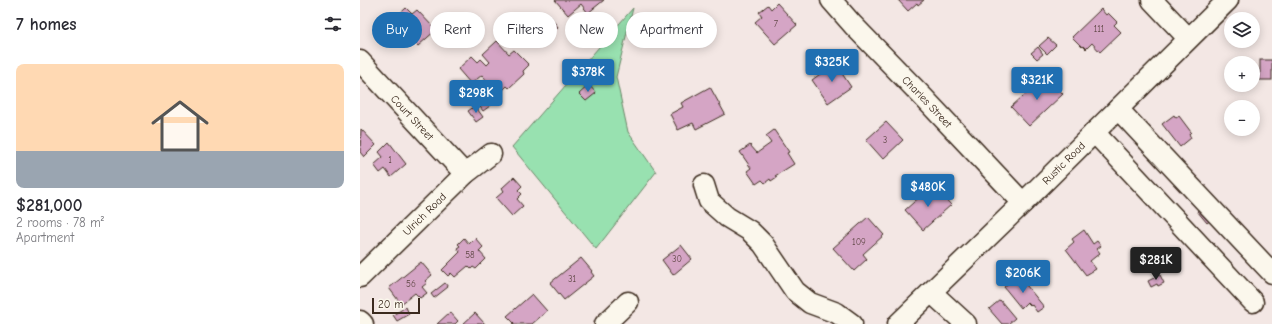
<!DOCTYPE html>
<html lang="en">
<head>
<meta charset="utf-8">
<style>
	body { margin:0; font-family:"Comic Neue",sans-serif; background:#f7f7f7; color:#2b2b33; height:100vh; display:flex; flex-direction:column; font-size:15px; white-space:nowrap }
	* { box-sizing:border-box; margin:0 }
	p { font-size:13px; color:#7c7c81 }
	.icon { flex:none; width:22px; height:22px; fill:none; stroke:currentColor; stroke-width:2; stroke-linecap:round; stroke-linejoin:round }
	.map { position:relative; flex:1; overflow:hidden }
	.panel { display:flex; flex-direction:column; background:#fff; width:360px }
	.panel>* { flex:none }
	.banner { position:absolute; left:12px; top:12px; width:380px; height:36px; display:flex; gap:8px }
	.controls { position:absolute; left:864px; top:12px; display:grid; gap:8px }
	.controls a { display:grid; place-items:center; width:36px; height:36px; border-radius:50%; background:#fff; box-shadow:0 2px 10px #0003; font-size:20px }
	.scale { position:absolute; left:12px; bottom:10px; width:48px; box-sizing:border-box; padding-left:4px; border:2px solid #3b2a1e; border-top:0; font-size:11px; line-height:14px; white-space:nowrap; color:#3b2a1e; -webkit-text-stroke:3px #fbf7ec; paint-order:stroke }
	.price { position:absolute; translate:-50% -34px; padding:0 9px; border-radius:4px; background:#1f6fb2; color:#fff; font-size:13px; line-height:26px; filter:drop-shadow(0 1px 2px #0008) }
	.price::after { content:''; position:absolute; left:50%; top:24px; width:12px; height:9px; margin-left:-6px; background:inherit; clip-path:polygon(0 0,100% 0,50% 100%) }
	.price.on { background:#222; color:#fff }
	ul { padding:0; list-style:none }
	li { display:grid; align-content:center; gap:8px; height:212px; padding:0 16px }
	li span { display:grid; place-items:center; height:124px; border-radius:8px; color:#555 }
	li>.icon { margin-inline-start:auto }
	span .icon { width:72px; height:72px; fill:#fffc; stroke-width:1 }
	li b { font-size:17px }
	h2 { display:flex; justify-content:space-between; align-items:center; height:48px; padding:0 16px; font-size:17px }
	.pill { padding:0 14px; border-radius:18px; background:#fff; box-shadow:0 2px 10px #0003; font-size:14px; line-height:36px }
	.pill.on { background:#1f6fb2; color:#fff }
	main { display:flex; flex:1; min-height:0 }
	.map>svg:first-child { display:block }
	.green { fill:#98e1b0; stroke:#6a8667 }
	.building { fill:#d5a5c5; stroke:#3b2a1e }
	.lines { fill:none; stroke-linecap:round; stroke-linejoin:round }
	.minor-casing { stroke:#3b2a1e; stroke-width:23 }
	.minor { stroke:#fbf7ec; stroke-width:20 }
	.labels { text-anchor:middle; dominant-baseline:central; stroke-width:3.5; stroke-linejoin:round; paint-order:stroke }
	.number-label { font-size:9px; fill:#624948 }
	.street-label { font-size:11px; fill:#3b2a1e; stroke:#fbf7ec }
</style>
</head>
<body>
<main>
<section class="panel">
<h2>7 homes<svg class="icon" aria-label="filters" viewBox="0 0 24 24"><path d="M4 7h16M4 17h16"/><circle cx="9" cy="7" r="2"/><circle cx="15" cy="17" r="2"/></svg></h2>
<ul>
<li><span style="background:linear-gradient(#ffd9b3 70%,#9aa5b1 0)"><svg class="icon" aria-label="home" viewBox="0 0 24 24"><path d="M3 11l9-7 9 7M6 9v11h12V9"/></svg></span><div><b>$281,000</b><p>2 rooms · 78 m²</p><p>Apartment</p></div></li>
</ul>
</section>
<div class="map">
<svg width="912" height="324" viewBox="0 0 912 324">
	<rect width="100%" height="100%" fill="#f3e7e4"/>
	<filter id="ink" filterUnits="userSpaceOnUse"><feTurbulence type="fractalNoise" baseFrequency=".025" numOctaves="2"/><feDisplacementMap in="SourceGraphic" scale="8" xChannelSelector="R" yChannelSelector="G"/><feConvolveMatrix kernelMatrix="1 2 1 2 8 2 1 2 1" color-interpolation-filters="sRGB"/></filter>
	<g filter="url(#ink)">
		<path class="green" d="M273,8L256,77L268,132L296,172L236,249L152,147Z"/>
		<g class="building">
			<path d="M195,0H244L228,13L221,4L208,15Z"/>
			<path d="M538,0H564L558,5L557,3L548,11Z"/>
			<path d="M417,3L437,25L415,44L395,22L402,16L399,12L408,5L411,9Z"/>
			<path d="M46,8L52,14L57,10L76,30L58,46L33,20Z"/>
			<path d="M741,9L746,15L748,13L757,22L754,25L761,32L740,52L732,43L726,49L723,46L722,47L712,37Z"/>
			<path d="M190,17L198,27L191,33L183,22Z"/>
			<path d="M688,38L696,45L687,54L679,46Z"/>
			<path d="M137,41L149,54L154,50L169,65L163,71L164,74L149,88L147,86L139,94L122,75L111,84L98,69L112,56L118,62L121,59L127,65L130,62L123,54Z"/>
			<path d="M678,47L683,54L677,59L671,53Z"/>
			<rect x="900" y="60" width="12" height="20"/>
			<path d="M475,63L491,87L468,103L452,80Z"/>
			<path d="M686,75L703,94L669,126L651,107Z"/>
			<path d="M229,85L236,93L226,101L219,94Z"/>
			<path d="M350,87L365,114L336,129L333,123L318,130L310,114L323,107L321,103Z"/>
			<path d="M121,95L130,106L123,111L115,100Z"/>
			<path d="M115,106L123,117L116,122L108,111Z"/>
			<path d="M814,115L816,118L819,116L831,132L829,134L831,138L820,147L802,124Z"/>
			<path d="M526,122L543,140L523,159L506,140Z"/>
			<path d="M1,129L16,145L4,157L0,152Z"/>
			<path d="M414,130L429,152L427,153L434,164L415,176L417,177L411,181L410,179L405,183L402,180L396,184L387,171L391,168L380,152L390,145L397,153L411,143L406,136Z"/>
			<path d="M29,142L46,164L31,177L25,169L20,173L14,165L23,157L19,152Z"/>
			<path d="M154,177L162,186L158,190L162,194L157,199L163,206L152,216L136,198L144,191L142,188Z"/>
			<path d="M573,185L591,205L563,230L545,210Z"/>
			<path d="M846,204L856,216L847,223L837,211Z"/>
			<path d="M508,217L524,235L503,254L507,259L494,271L473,248Z"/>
			<path d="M724,230L733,244L737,241L741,246L737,249L740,253L730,261L736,269L726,275L706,249L714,242L712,239Z"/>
			<path d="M104,238L109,244L115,238L123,247L119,251L126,259L116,269L113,267L111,269L108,266L95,277L91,273L88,276L82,270L100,252L97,248L100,246L98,244Z"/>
			<path d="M321,245L332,259L313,275L302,260Z"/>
			<path d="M221,258L232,271L231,272L234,276L204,300L190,283Z"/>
			<path d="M61,262L72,275L65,281L67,283L62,287L67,293L60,298L55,293L41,304L29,288Z"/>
			<path d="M658,275L684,307L677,312L672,305L671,306L667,302L661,308L644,287Z"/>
			<path d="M800,275L804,283L798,286L797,284L791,287L788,281Z"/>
			<path d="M85,283L88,287L74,298L71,294Z"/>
			<path d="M172,294L187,311L172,324H153L154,323L147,316Z"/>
			<path d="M640,300L655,318L648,324H642L629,309Z"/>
			<path d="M46,307L49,314L37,321L33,315Z"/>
			<path d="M90,312L98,321L95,324H77Z"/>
			<path d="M115,313L125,324H103Z"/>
		</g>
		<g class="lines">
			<g class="minor-casing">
				<g id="minor">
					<path id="s1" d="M471,0L493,25L564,98L663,203"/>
					<path d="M792,0L828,38"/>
					<path id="s2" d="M0,61L105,174"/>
					<path d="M758,109L912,273"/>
					<path d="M734,132L893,302"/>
					<path d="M344,185L349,201L367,217L390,231L403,244L435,291L450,303L477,313L492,324"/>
					<path id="s3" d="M0,277L105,174L131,154"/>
					<path d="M571,292L606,324"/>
					<path d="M0,321L3,324"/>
					<path d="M245,324L268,302"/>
					<path id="s4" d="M538,324L663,203L868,0"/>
				</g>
			</g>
			<use href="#minor" class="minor"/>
		</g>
	</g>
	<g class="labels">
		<g class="number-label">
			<text x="416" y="24">7</text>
			<text x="739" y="29">111</text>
			<text x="525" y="140">3</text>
			<text x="30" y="160">1</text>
			<text x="499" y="242">109</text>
			<text x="110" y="255">58</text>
			<text x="317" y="259">30</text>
			<text x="212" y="279">31</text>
			<text x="51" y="284">56</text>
		</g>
		<g class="street-label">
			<text stroke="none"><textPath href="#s1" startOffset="140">Charles Street</textPath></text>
			<text stroke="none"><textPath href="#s2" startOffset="77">Court Street</textPath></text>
			<text stroke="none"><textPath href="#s4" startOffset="231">Rustic Road</textPath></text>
			<text stroke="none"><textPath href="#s3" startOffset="90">Ulrich Road</textPath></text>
		</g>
	</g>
</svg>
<div class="controls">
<a><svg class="icon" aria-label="layers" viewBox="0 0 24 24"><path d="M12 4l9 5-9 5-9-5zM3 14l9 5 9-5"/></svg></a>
<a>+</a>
<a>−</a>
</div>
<div class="scale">20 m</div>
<b class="price" style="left:472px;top:83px">$325K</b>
<b class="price" style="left:228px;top:93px">$378K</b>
<b class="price" style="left:677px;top:101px">$321K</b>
<b class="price" style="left:116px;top:114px">$298K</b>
<b class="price" style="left:568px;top:208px">$480K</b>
<b class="price on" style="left:796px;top:281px">$281K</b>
<b class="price" style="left:663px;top:294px">$206K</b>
<div class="banner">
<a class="pill on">Buy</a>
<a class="pill">Rent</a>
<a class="pill">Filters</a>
<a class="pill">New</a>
<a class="pill">Apartment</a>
</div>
</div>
</main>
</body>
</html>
